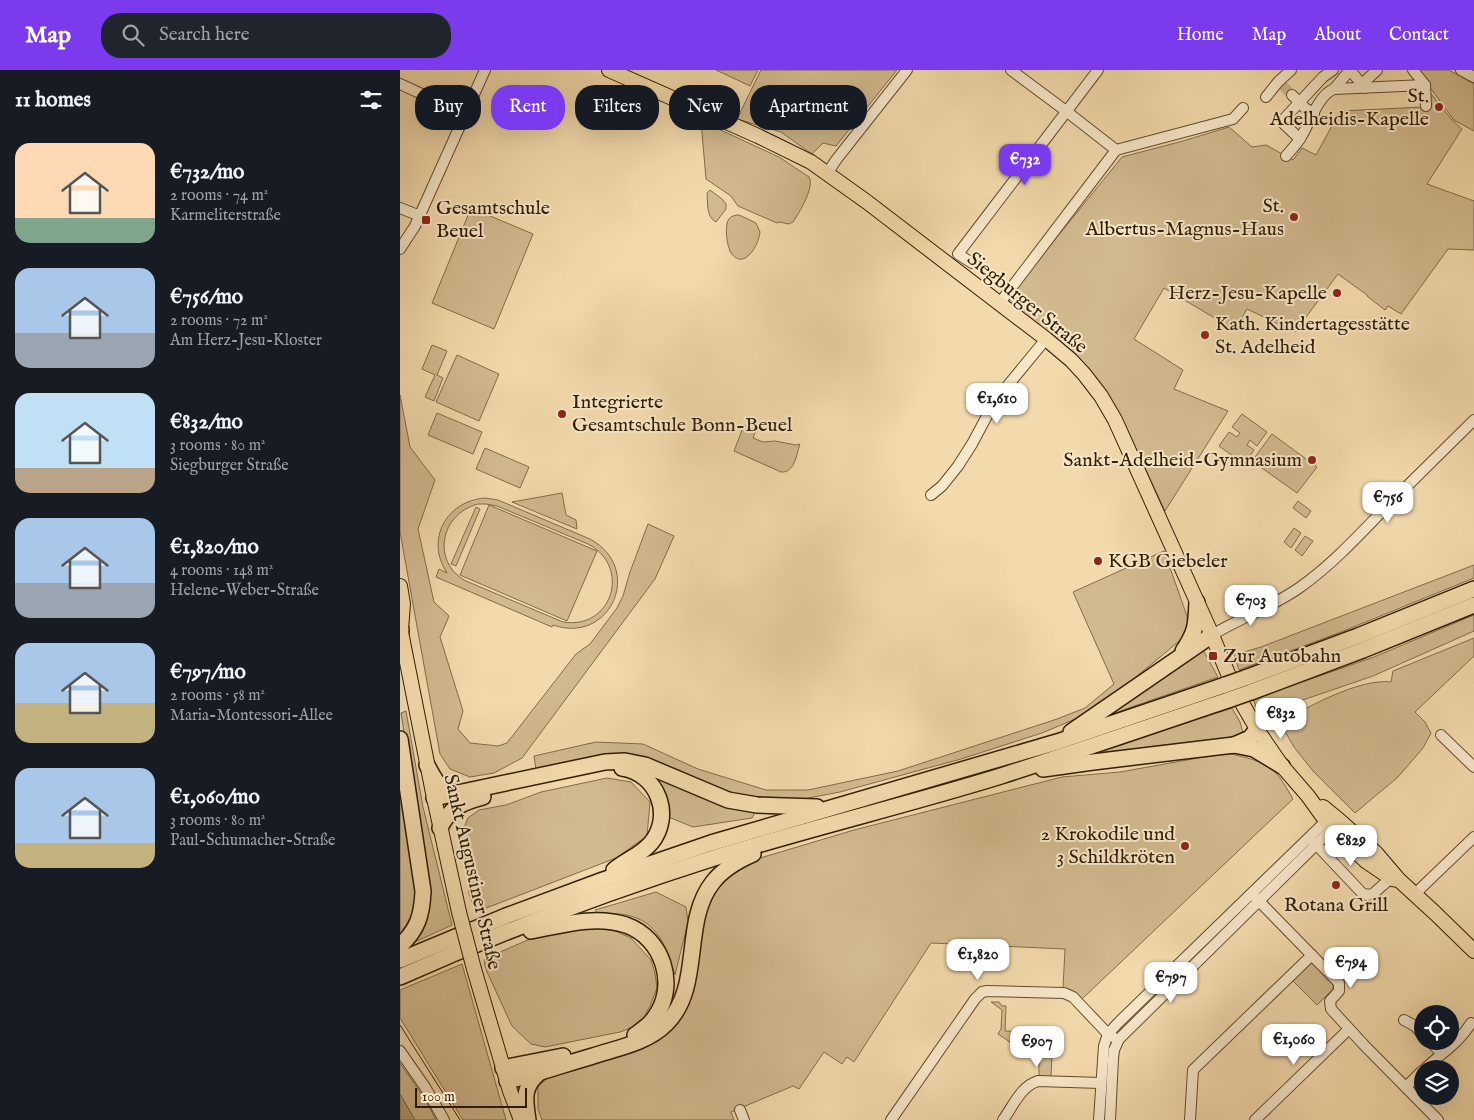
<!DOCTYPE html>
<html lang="en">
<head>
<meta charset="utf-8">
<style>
	body { margin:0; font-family:"IM FELL English",serif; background:#20242c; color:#f1f3f6; height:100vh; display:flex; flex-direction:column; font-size:19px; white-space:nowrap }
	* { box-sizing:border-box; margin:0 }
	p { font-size:16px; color:#9ea1a6 }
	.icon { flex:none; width:28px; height:28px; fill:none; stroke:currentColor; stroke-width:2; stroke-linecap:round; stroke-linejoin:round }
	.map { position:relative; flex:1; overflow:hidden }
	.panel { display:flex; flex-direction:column; background:#171b24; width:400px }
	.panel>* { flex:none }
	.banner { position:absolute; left:15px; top:15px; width:475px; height:45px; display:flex; gap:10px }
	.tools { position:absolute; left:1014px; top:935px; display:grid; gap:10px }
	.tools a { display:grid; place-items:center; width:45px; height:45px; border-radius:50%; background:#171b24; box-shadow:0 5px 20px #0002; font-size:25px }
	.scale { position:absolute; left:15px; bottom:12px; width:112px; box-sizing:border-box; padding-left:5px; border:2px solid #311d00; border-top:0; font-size:14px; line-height:18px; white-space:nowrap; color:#311d00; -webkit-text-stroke:4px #f7e7c9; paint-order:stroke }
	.price { position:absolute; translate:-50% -42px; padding:0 11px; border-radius:10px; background:#fff; color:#222; font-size:16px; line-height:32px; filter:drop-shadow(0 1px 2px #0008) }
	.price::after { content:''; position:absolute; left:50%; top:30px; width:15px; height:11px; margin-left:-8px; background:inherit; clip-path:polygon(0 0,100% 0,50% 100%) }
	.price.on { background:#7c3aed; color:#fff }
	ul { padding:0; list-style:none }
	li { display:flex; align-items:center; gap:15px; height:125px; padding:0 15px }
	li span { display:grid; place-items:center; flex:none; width:140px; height:100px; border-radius:15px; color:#555 }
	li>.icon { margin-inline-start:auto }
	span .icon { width:60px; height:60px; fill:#fffc; stroke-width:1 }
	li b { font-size:21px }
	h2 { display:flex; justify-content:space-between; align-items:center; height:60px; padding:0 15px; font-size:21px }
	.pill { padding:0 18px; border-radius:20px; background:#171b24; box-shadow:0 5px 20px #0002; font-size:18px; line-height:45px }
	.pill.on { background:#7c3aed; color:#fff }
	header { display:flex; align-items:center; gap:30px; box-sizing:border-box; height:70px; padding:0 25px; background:#7c3aed; color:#fff }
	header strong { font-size:24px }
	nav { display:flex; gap:28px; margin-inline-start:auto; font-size:18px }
	.search { width:350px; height:45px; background:#20242c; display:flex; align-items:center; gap:12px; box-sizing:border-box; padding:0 18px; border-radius:20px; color:#9ea1a6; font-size:19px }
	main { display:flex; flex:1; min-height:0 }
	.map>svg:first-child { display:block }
	.green { fill:#d2ba8f; stroke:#826c48; fill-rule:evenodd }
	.water { fill:#b19a72; stroke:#7e6844 }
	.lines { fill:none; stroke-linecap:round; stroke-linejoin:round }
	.minor-tunnel { stroke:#ccb48a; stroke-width:10; stroke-dasharray:10 5; stroke-linecap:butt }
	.minor-casing { stroke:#624c2b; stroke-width:12 }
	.major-casing { stroke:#311d00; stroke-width:16 }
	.highway-casing { stroke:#311d00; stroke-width:18 }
	.minor { stroke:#f7e7c9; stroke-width:10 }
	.major { stroke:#f3daac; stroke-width:14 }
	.highway { stroke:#f3daac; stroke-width:15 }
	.tram { stroke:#311d00; stroke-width:1 }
	.major-bridge-casing { stroke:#311d00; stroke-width:16; stroke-linecap:butt }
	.highway-bridge-casing { stroke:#311d00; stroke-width:18; stroke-linecap:butt }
	.major-bridge { stroke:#f3daac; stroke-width:14 }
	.highway-bridge { stroke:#f3daac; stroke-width:15 }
	.poi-dot { fill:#8f2418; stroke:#f7e7c9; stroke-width:2 }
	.labels { text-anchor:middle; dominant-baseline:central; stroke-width:4; stroke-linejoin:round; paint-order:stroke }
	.poi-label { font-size:20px; fill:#311d00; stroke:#f7e7c9; text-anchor:end }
	.street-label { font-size:20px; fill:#311d00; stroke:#f7e7c9 }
</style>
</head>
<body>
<header>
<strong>Map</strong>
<div class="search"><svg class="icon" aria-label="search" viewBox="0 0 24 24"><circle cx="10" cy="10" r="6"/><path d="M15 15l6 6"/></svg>Search here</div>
<nav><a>Home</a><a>Map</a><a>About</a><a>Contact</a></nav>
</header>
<main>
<section class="panel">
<h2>11 homes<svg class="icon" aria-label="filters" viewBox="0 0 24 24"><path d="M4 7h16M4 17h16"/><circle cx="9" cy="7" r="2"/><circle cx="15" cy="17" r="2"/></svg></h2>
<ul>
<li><span style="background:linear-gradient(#ffd9b3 75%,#7fa58c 0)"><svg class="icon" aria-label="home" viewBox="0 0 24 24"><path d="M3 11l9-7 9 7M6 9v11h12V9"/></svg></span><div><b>€732/mo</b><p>2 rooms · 74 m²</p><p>Karmeliterstraße</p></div></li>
<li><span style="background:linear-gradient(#a9c7e8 65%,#9aa5b1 0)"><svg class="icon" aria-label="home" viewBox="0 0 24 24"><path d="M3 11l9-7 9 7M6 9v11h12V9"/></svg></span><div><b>€756/mo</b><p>2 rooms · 72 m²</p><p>Am Herz-Jesu-Kloster</p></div></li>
<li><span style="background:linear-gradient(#bfe0f5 75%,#b9a48a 0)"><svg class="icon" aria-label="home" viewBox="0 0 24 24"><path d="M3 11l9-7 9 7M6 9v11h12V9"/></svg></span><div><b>€832/mo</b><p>3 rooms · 80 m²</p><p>Siegburger Straße</p></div></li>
<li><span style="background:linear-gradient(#a9c7e8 65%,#9aa5b1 0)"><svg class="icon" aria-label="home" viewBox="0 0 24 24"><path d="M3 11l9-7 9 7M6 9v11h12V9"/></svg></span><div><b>€1,820/mo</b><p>4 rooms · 148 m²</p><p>Helene-Weber-Straße</p></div></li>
<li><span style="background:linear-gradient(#a9c7e8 60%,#c2b280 0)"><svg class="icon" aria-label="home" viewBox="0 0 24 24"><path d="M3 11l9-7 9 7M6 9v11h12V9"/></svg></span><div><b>€797/mo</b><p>2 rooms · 58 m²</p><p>Maria-Montessori-Allee</p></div></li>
<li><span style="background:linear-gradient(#a9c7e8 75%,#c2b280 0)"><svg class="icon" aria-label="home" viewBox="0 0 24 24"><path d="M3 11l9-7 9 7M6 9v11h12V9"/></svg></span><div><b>€1,060/mo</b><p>3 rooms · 80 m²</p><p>Paul-Schumacher-Straße</p></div></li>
</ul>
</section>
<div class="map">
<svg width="1074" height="1050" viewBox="0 0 1074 1050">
	<rect width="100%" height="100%" fill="#f3daac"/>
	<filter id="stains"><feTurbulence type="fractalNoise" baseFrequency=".004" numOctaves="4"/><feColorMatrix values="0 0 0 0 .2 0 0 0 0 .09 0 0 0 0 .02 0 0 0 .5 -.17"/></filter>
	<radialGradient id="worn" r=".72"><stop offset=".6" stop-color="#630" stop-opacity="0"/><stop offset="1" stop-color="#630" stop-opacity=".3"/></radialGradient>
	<g class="green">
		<path d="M316,0H358L350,16Z"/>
		<path d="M361,0H497L436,76L423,73L412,84L381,62L337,49Z"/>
		<path d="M1017,0H1049L1074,14V61L1054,50Z"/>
		<path d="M1028,20L1052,50L1062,59L1027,114L1074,131V180L1048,179L1001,244L988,236L985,240L967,226V225L938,204L895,262L847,239L835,260L764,218L734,269L783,300L774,319L828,341L765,441L726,357L706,325L605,231L722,87L783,71L829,57L852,77L866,75L893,90L902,78L916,85L940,41L1024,37Z"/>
		<path d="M301,51L379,87L409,107C415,117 399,143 393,152L389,154L379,152L377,153L338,136L331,126L306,109Z"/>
		<path d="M310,120L322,129L326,134V139L316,152C306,147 308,133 307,123Z"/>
		<path d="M71,138L133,164L94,259L32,233Z"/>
		<path d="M339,145L356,153L360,162C359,175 344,201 331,183C327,177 324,154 329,149C331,146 335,145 339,145Z"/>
		<path d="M32,275L47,281L37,305L43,308L34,331L25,327L35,305L22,299Z"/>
		<path d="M57,285L99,304L79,351L36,332Z"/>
		<path d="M0,325L10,377L35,410L18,459L34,532L49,546L40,567L63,641L58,659L70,673L98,676L107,673L176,584L190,574L217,538L223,526L230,502L248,454L274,466L255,509L122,688L94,703L70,707L50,699L40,684L0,462Z"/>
		<path d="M37,343L82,362L73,384L28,365Z"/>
		<path d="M842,344L867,362L857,376L850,370L847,375L854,380L844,394L819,376L829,362L837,367L840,363L832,357Z"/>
		<path d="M344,355L356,360L353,368L363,372L375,371L396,375L400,374C396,385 395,403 381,402L334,381Z"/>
		<path d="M872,364L917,397L897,423L852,391Z"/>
		<path d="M85,378L129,397L120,418L76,399Z"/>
		<path d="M162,423L166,445L176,450L177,459L112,432Z"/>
		<path d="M85,428L98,430L190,469C245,499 210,575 153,555L152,557L36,507L39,499L47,503C25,470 46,431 85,428ZM78,434H86L97,436L188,474C232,497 212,560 163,552L66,511C31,492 40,444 78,434Z"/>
		<path d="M898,431L911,441L906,448L893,438Z"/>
		<path d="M89,435L197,481L167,551L60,505Z"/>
		<path d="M76,437L80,439L56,496L51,494Z"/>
		<path d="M894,458L901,463L891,478L884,472Z"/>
		<path d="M905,466L913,471L902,486L895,480Z"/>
		<path d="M764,481L787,546L789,563L719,621L680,647L642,663L561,689L440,722L403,729L360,731L313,717L256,691L217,687L136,699L134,686L196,672L243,674L298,699L366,720H408L498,701L657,649L685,638L714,614L673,522Z"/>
		<path d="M1074,495V508L936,564L839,600L834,585L861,577Z"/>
		<path d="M1074,545V561L973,606L859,645L853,629L974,587Z"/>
		<path d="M1074,568V586L1015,642L1025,652L1031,663L1023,678L998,707L955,743L913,701L894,677L880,653C907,637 960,608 991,612L993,601Z"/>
		<path d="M802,578L818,607L726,639L687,654Z"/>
		<path d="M832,638L840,652L844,666L751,677L678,688Z"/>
		<path d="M6,641L23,737L52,855L0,879V733L13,722L1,643Z"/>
		<path d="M826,683C840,686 856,689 869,697C879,703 887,719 893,729L682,929L663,918L665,879L531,873L454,992L447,987L442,994L424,982L399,1019L393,1016L331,1042L334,1050H142L138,1039V1016L152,1005L253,972L270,960L282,946L301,843L316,816L337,795L454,760L662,707L720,702Z"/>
		<path d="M249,703L323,735L355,743L352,748L293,757L266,746Z"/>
		<path d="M207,708L231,712L250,732L247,766L216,788L76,842L69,824L67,795L60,768L68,748L79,740L106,735L141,722Z"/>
		<path d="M256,822L286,837L288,852L275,905C267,878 258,851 226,845C217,843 207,844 198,844L195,840Z"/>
		<path d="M173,858L211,859L231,868L251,890L255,903L257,918L250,936L243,949L231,958L220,962L145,977L131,974L112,956L87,902L85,896L84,889L137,866Z"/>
		<path d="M909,893H914L933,913V919L917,935L892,910Z"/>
		<path d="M62,894L106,1050H63L0,948V920Z"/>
		<path d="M591,932H599L602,936H606L605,961L653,963L651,1007L639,1006V994L638,991L598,964L601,959L602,940Z"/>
		<path d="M0,993L26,1031L36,1050H15L0,1024Z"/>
	</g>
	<path class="water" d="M0,1024L15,1050H0Z"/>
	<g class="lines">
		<path class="minor-tunnel" d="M882,15L892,25"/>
		<g class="minor-casing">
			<g id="minor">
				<path d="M611,0L666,41L716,80"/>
				<path d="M950,0L965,18"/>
				<path d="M1013,0L1025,15"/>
				<path d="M1061,0L1074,7"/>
				<path d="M0,14L65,44"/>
				<path d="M962,14L977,0"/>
				<path d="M1025,15L1026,36"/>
				<path d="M934,19L950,0"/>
				<path d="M892,25L905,38L914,43"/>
				<path d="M866,27L878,12L891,0"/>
				<path d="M900,69L884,54L883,50L923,7L933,0"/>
				<path d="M886,86C891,80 897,74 901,67C910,53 918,25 934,19L1025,15"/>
				<path d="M427,104L436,90L507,0"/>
				<path d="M0,138L20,146"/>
				<path d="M0,179L15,156L85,0"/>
				<path d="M572,193L558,184L698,0"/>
				<path d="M599,234L716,80L833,49L843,38"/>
				<path d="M531,425L542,416L558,396L572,374L595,331L646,269"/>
				<path d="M812,565C840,548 872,537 899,518C933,494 961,463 990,433C1018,405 1046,378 1074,350"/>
				<path d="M1041,665L1074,697"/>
				<path d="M912,770L962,823L967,825L973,824L994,805"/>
				<path d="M1015,825L1021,818L1074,767"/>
				<path d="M855,827L939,913V921L930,931L931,939L964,975L1038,1050"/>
				<path d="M1004,950L1015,956L1022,964"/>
				<path d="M1030,971L1041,983"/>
				<path d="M0,981L25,1017L44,1050"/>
				<path d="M1025,999C1041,983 1059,973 1071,953"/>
				<path d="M1006,1017L1022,1001"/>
				<path d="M340,1040L344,1050"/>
				<path d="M491,1050L575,929L582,922L587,921L664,923L673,927L708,964L713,967"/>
				<path d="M603,1050C613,1036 621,1016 638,1011L701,1013"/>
				<path d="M699,1050L704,976L708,964L718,953L926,751"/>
				<path d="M710,1050L713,989L714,980L719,969L933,758"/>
				<path d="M790,1050L793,1000L912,885"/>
				<path d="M855,1050L949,959"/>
			</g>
		</g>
		<g class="major-casing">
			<g id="major">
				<path d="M209,0L358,66L411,92L467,132L646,269L671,290L684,304L701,326L715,350L812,565L836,623L860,664L882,696L908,726L926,751L942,769L967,792L992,809L999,810"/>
				<path d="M0,516L3,534L1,559"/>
				<path d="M0,557L34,728L59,842"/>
				<path d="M923,737L940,751L976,783L999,810L1035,843L1074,881"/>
				<path d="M74,899L110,1021L121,1050"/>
			</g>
		</g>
		<g class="highway-casing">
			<g id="highway">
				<path d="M0,568L1,559"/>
				<path d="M783,581C796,562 796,555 797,532"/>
				<path d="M845,608L958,566L1074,519"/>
				<path d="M851,622L963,580L1074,535"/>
				<path d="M671,662L812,565"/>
				<path d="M0,669L23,821C22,845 18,859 0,876"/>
				<path d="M834,675L850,668L857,659"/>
				<path d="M27,695C34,709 40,721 57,723"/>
				<path d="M643,699L693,692L834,675L854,679L882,696"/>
				<path d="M34,728L205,692L225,691L245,695L328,730L357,735L417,737"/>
				<path d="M40,758C49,738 63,732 83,727"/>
				<path d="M214,800C226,790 241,785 251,773C274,745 257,703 222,698"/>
				<path d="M131,861C162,855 195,845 226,855C263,868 278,915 255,947C250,955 243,959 235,965"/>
				<path d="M0,890L106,846L203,810L311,773L657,672L825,615"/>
				<path d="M0,907C103,861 210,821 317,787C411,758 507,735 601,706C678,681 754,655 831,629"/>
				<path d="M103,998L163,986"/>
				<path d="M107,1011L120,1008C145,1001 169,993 193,986C217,978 247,973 266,954C304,916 281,852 313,812C323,799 337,791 353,784"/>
				<path d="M128,1050C125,1029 122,1017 140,1002"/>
			</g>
		</g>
		<use href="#minor" class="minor"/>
		<use href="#major" class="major"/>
		<use href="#highway" class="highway"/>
		<path class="tram" d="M0,955L60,1050"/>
		<g class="major-bridge-casing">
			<path id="major-bridge" d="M59,842L74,899"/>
		</g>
		<g class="highway-bridge-casing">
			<g id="highway-bridge">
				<path d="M825,615L845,608"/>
				<path d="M831,629L851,622"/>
			</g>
		</g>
		<use href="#major-bridge" class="major-bridge"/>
		<use href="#highway-bridge" class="highway-bridge"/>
	</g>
	<g class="poi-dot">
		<circle cx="1039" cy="37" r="5"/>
		<circle cx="894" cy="147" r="5"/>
		<rect x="21" y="145" width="10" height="10" rx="2.5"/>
		<circle cx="937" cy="223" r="5"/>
		<circle cx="805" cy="265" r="5"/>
		<circle cx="162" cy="344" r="5"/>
		<circle cx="912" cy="390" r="5"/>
		<circle cx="698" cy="491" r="5"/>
		<rect x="808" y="581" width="10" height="10" rx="2.5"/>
		<circle cx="785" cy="776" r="5"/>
		<circle cx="936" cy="815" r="5"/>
	</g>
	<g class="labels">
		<g class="poi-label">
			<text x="1029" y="26">St.<tspan x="1029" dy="23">Adelheidis-Kapelle</tspan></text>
			<text x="884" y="136">St.<tspan x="884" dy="23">Albertus-Magnus-Haus</tspan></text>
			<text x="36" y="138" text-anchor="start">Gesamtschule<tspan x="36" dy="23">Beuel</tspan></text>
			<text x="927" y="223">Herz-Jesu-Kapelle</text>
			<text x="815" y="254" text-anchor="start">Kath. Kindertagesstätte<tspan x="815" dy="23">St. Adelheid</tspan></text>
			<text x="172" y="332" text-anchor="start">Integrierte<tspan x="172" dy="23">Gesamtschule Bonn-Beuel</tspan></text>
			<text x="902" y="390">Sankt-Adelheid-Gymnasium</text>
			<text x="708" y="491" text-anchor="start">KGB Giebeler</text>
			<text x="823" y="586" text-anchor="start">Zur Autobahn</text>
			<text x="775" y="764">2 Krokodile und<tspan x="775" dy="23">3 Schildkröten</tspan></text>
			<text x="936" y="835" text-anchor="middle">Rotana Grill</text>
		</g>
		<g class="street-label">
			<text transform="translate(627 233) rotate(39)">Siegburger Straße</text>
			<text transform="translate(72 802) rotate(77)">Sankt Augustiner Straße</text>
		</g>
	</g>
	<rect width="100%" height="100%" filter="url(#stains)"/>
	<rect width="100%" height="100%" fill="url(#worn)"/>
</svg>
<div class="tools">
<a><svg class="icon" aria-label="locate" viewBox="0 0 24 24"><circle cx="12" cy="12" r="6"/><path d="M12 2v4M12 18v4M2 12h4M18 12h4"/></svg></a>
<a><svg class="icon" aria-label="layers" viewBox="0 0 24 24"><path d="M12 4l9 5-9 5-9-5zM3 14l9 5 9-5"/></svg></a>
</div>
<div class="scale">100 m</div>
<b class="price on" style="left:625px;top:116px">€732</b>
<b class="price" style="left:597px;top:355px">€1,610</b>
<b class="price" style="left:988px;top:454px">€756</b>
<b class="price" style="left:851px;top:557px">€703</b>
<b class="price" style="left:881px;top:670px">€832</b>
<b class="price" style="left:951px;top:797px">€829</b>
<b class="price" style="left:578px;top:911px">€1,820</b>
<b class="price" style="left:951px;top:919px">€794</b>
<b class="price" style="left:771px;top:934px">€797</b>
<b class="price" style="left:894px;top:996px">€1,060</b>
<b class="price" style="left:637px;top:998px">€907</b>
<div class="banner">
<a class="pill">Buy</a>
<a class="pill on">Rent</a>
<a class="pill">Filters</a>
<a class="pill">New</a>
<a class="pill">Apartment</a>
</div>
</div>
</main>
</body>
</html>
